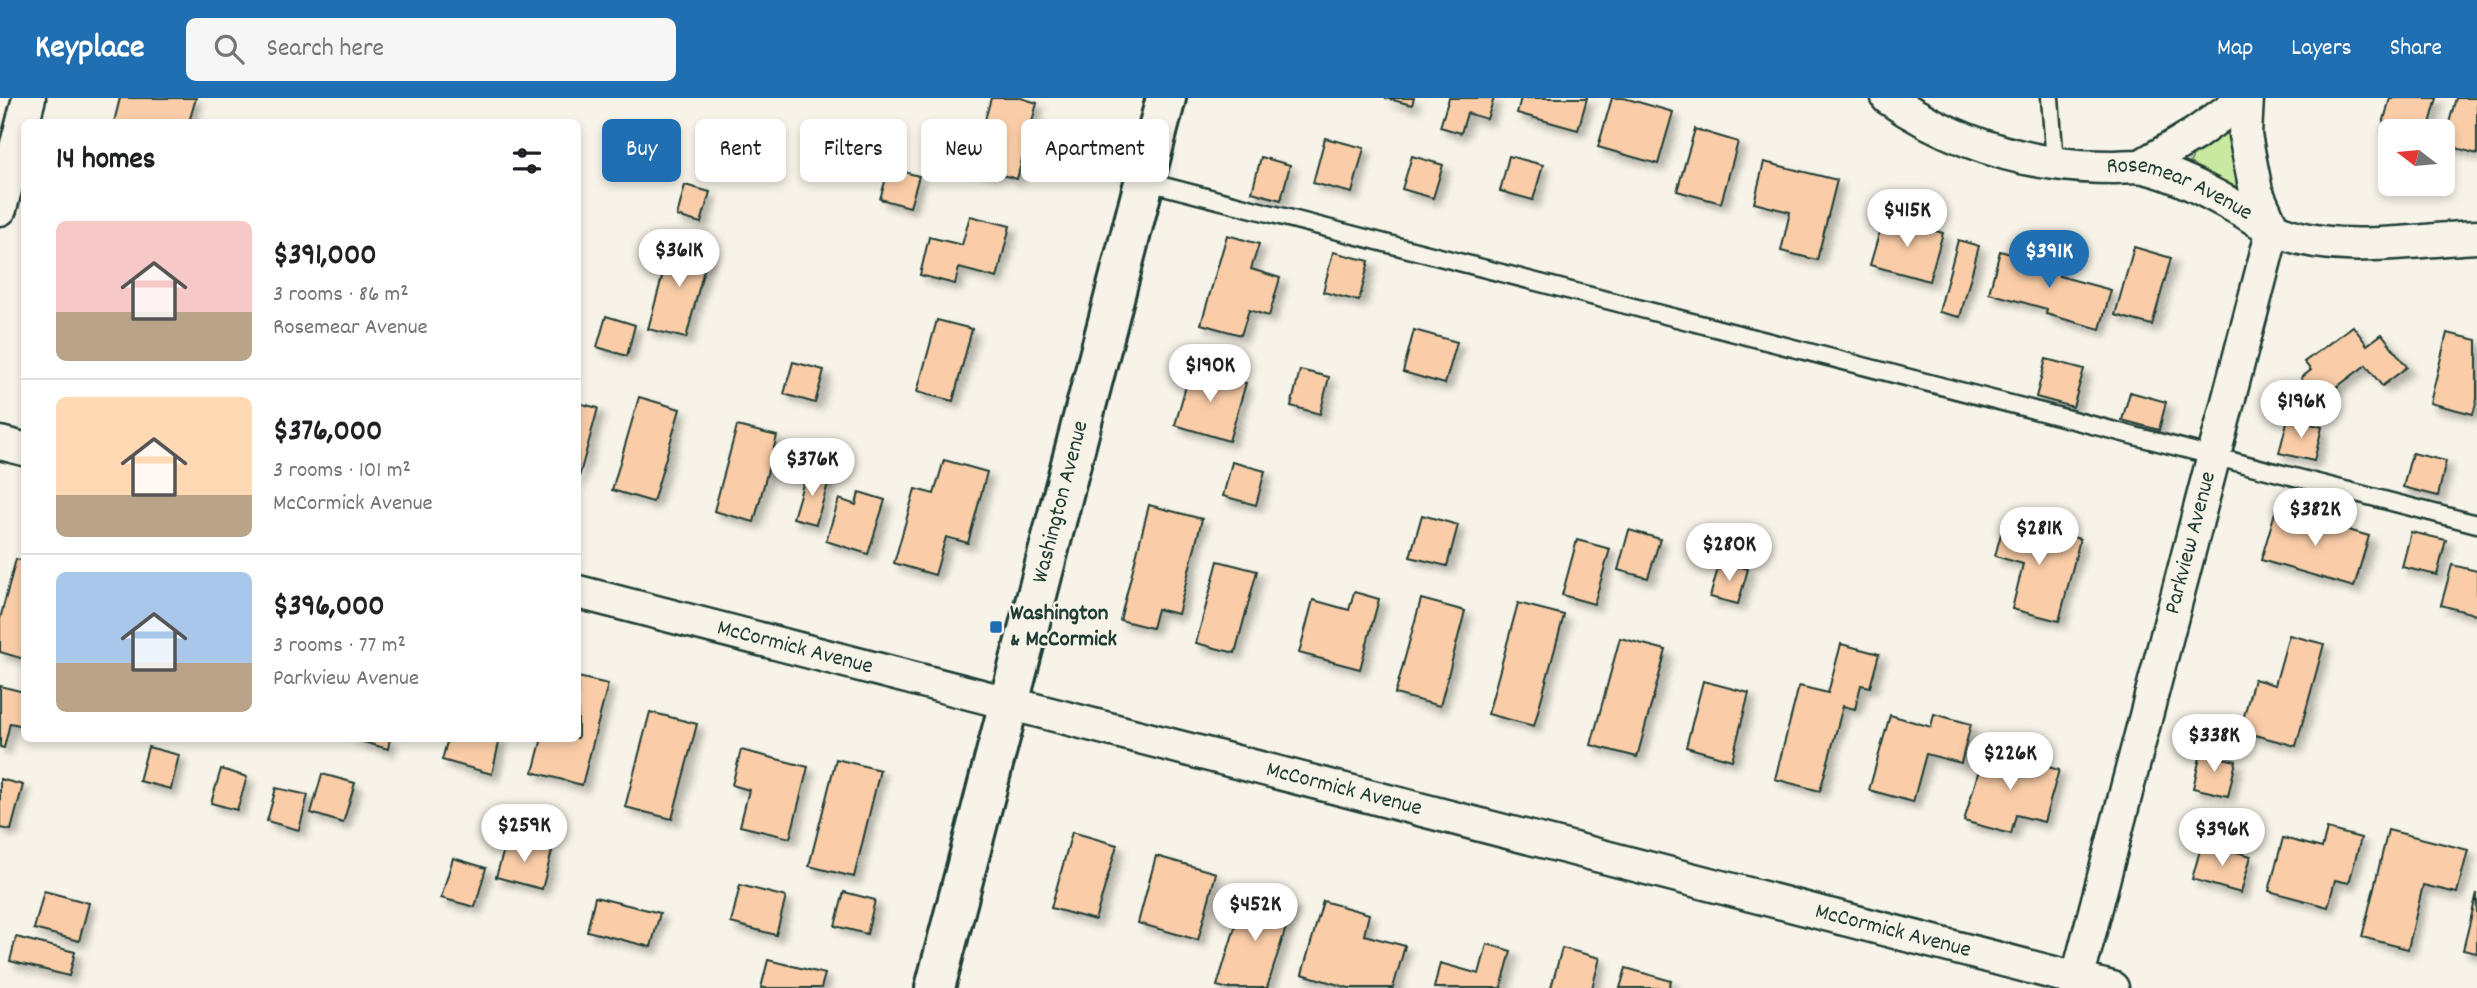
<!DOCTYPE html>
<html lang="en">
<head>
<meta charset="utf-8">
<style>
	body { margin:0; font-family:Dekko,sans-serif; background:#f6f6f6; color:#202124; height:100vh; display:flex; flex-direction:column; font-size:26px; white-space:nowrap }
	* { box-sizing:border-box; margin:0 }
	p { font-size:23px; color:#757577 }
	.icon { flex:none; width:38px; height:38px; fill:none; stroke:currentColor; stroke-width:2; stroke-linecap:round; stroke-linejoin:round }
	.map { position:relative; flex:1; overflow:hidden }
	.panel { position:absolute; left:21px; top:21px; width:560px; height:623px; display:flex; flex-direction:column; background:#fff; border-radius:10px; box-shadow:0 4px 10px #0003 }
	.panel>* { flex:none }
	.guide { position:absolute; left:602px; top:21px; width:665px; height:63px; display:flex; gap:14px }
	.needle { width:46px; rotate:286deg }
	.tools { position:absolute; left:2378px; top:21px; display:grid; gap:14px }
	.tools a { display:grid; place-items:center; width:77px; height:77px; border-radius:10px; background:#fff; box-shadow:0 4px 10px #0003; font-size:35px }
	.price { position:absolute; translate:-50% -60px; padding:0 16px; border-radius:24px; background:#fff; color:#222; font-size:23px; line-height:46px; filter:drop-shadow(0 2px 4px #0008) }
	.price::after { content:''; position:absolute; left:50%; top:42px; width:21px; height:16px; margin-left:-10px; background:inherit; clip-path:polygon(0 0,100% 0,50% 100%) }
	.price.on { background:#1f6fb2; color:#fff }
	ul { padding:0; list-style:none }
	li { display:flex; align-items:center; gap:21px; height:175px; padding:0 35px }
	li+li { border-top:2px solid #e0e0e0 }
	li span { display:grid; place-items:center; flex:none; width:196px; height:140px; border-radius:10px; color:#555 }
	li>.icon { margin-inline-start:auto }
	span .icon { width:84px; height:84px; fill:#fffc; stroke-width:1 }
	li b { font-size:30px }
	h2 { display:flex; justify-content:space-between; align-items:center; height:84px; padding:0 35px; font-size:30px }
	.pill { padding:0 24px; border-radius:10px; background:#fff; box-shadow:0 4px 10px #0003; font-size:24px; line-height:63px }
	.pill.on { background:#1f6fb2; color:#fff }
	header { display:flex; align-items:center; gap:42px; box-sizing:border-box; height:98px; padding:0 35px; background:#1f6fb2; color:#fff }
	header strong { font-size:33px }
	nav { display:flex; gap:38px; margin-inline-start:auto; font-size:24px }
	.search { width:490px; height:63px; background:#f6f6f6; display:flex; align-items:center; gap:18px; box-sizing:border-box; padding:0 24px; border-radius:10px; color:#757577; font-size:26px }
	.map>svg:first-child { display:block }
	.green { fill:#c9e9a1; stroke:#74936a; stroke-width:2 }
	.building { fill:#facda8; stroke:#1f3d34; stroke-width:2; filter:url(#shadow) }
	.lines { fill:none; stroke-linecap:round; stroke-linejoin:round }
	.lane-casing { stroke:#1f3d34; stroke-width:21 }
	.street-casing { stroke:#1f3d34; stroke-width:37 }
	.secondary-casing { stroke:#1f3d34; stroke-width:44 }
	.lane { stroke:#f7f3e8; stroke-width:16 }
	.street { stroke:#f7f3e8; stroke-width:32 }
	.secondary { stroke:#f7f3e8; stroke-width:38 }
	.poi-dot { fill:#1f6fb2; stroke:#f7f3e8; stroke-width:2.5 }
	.labels { text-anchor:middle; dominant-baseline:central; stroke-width:5; stroke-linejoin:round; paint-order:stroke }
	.street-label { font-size:23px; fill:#1f3d34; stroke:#f7f3e8 }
	.poi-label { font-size:23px; font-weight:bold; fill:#1f3d34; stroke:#f7f3e8; text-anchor:start }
</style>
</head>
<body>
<header>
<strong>Keyplace</strong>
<div class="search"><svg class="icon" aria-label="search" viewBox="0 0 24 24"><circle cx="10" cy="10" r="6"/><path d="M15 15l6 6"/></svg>Search here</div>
<nav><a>Map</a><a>Layers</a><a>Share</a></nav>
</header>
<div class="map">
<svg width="2477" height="890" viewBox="0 0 2477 890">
	<defs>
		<filter id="shadow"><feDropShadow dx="6" dy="6" stdDeviation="3.5" flood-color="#0004"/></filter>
	</defs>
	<rect width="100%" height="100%" fill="#f7f3e8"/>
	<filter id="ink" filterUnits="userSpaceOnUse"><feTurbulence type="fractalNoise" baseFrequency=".0143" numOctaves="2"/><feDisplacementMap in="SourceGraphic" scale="14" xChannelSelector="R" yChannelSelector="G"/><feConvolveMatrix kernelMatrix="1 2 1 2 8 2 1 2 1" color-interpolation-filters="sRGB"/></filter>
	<g filter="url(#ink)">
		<path class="green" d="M2225,34L2231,35L2240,81L2234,89C2219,86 2199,77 2190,64L2196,53Z"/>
		<g class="building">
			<path d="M120,0H196L189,24H114Z"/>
			<path d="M991,0H1021L1037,5L1017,81L972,69Z"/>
			<path d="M1385,0H1414L1412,7Z"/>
			<path d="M1449,0H1494L1487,21L1467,15L1461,35L1440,29Z"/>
			<path d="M1521,0H1587L1578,32L1517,15Z"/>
			<path d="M1612,0H1624L1673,14L1658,66L1598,49Z"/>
			<path d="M2390,0H2437L2428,33H2390V36L2381,33Z"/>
			<path d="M2456,0H2477V56L2443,46Z"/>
			<path d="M1695,31L1738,44L1721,105L1677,93Z"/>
			<path d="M1325,40L1364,50L1352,95L1313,85Z"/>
			<path d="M1412,58L1443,67L1433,100L1402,91Z"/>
			<path d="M1509,58L1543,67L1533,102L1500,93Z"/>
			<path d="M1261,59L1290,67L1281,102L1252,94Z"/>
			<path d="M1764,64L1837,82L1817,162L1781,153L1790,114L1754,105Z"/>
			<path d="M889,70L919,78L910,109L880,101Z"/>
			<path d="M685,87L710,94L701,125L677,118Z"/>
			<path d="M970,118L1010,128L997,180L959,170L955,186L920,177L929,139L962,147Z"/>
			<path d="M1884,119L1943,135L1929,183L1870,167Z"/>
			<path d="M1227,137L1259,146L1251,171L1280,180L1269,218L1249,212L1241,237L1201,226Z"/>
			<path d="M672,142L709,152L686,240L648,231Z"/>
			<path d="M1958,142L1979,148L1960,219L1939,214Z"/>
			<path d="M2134,149L2171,160L2152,227L2115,217Z"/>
			<path d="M2000,153L2061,170L2059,178L2111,192L2100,231L2046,216L2047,211L1989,195Z"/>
			<path d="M1333,154L1369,163L1359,203L1323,194Z"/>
			<path d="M606,218L635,227L627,258L597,249Z"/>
			<path d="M937,222L972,231L953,303L917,294Z"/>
			<path d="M2353,228L2367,247L2382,236L2407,269L2382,288L2366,267L2318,303L2301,280L2311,272L2304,264Z"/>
			<path d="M1414,232L1457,244L1445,286L1403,274Z"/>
			<path d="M2447,235L2477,242V301L2473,316L2430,305Z"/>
			<path d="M2046,261L2084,271L2073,309L2036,299Z"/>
			<path d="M793,264L824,272L815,305L784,296Z"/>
			<path d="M1191,270L1246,285L1229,343L1175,327Z"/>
			<path d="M1300,272L1329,279L1320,316L1291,308Z"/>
			<path d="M2130,294L2166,304L2159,332L2122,322Z"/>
			<path d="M639,299L680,311L653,404L612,392Z"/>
			<path d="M578,305L598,310L578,383Z"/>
			<path d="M2288,320L2322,329L2314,363L2279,355Z"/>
			<path d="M737,328L777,338L754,424L714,413Z"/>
			<path d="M2412,355L2446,363L2438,398L2403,389Z"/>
			<path d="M944,362L987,374L968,445L946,439L935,477L894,465L915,391L934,396Z"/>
			<path d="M1232,364L1265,373L1256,407L1223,398Z"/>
			<path d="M807,373L830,379L816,426L793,420Z"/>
			<path d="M859,394L885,402L868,456L826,443L839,401L856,407Z"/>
			<path d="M1149,407L1202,421L1178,516L1157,511L1152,530L1120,522Z"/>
			<path d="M2276,411L2369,438L2354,489L2261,462Z"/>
			<path d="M1422,417L1458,427L1447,468L1410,459Z"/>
			<path d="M2005,421L2080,441L2059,523L2012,511L2023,466L1995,458Z"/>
			<path d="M1629,432L1660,441L1648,480L1618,472Z"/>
			<path d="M2411,434L2446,442L2437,477L2402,469Z"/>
			<path d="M1577,442L1610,451L1594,506L1562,497Z"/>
			<path d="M16,461L24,463V561L0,554V521Z"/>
			<path d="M1218,463L1257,473L1235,555L1196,545Z"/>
			<path d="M1720,463L1748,471L1738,506L1710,499Z"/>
			<path d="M2452,467L2477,473V517L2441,507Z"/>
			<path d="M1354,494L1379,501L1360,571L1299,555L1313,502L1349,512Z"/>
			<path d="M1421,501L1465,513L1440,608L1395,596Z"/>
			<path d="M1518,505L1564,517L1534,628L1488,616Z"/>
			<path d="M2289,537L2324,546L2296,648L2240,633L2254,581L2275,587Z"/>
			<path d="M1620,540L1666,552L1637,659L1591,647Z"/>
			<path d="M1841,546L1879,556L1870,589L1861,587L1855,611L1843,608L1820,693L1775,681L1799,588L1828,595Z"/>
			<path d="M578,579L608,586L582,687L533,674L542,640H578Z"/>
			<path d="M1703,583L1749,595L1732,662L1686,649Z"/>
			<path d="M0,588L24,594V628L10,625L4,650L0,649Z"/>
			<path d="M650,614L697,626L672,721L625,709Z"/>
			<path d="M1934,616L1971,626L1961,665L1926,656L1913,704L1869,692L1890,617L1931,629Z"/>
			<path d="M349,640H390L388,651Z"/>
			<path d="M448,640H500L492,676L442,662Z"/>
			<path d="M148,649L179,657L171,691L139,683Z"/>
			<path d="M1985,651L2059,672L2044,724L2016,717L2011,736L1964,723Z"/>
			<path d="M741,652L808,669L790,740L740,728L749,692L732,687Z"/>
			<path d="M2201,655L2236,663L2228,698L2193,690Z"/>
			<path d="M836,661L880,672L854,779L809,768Z"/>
			<path d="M221,671L247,679L237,712L211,705Z"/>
			<path d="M322,676L355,685L343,725L311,715Z"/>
			<path d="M0,681L23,687L11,732L0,730Z"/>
			<path d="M276,690L308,697L299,732L267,723Z"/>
			<path d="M2327,731L2361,740L2349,785L2335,782L2328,809L2269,793L2283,740L2322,750Z"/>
			<path d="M2388,732L2468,752L2457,795L2423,787L2408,851L2362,839Z"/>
			<path d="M1072,734L1117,747L1095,822L1051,810Z"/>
			<path d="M507,741L552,753L542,791L496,779Z"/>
			<path d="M2202,745L2251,758L2241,795L2192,781Z"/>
			<path d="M1156,758L1216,775L1198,842L1138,825Z"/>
			<path d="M453,760L486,770L475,809L441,800Z"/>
			<path d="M740,787L786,799L776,837L731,825Z"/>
			<path d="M44,793L89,805L79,843L34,831Z"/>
			<path d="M1246,793L1293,807L1267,890H1225L1217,888Z"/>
			<path d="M844,794L875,802L867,836L835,828Z"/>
			<path d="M2477,795V855L2463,852Z"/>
			<path d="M595,799L660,815L651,849L587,833Z"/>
			<path d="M1323,803L1369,816L1364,837L1405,848L1393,890H1349L1302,876Z"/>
			<path d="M16,839L75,854L69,878L10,863Z"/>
			<path d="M1487,846L1511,853L1501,890H1434L1440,865L1479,876Z"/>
			<path d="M1562,850L1600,860L1592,890H1551Z"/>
			<path d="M768,862L825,876L821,890H761Z"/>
			<path d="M1626,870L1671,883L1669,890H1620Z"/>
		</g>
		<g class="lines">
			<g class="lane-casing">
				<g id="lane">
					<path d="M2050,0L2055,65"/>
					<path d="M1144,83L2477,426"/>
				</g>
			</g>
			<g class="street-casing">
				<g id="street">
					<path id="s1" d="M1888,0C1937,34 1995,57 2054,65C2073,68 2094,69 2113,69C2123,69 2134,67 2144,69C2179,77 2210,95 2241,112C2251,118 2262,126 2273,131C2335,158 2411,142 2477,139"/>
					<path d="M2141,68L2195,36L2245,0"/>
					<path d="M0,111L29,0"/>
					<path d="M0,345L24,351"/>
					<path id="s2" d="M578,494L2112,890"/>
					<path id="s3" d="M2075,890L2273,131L2256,93L2245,37L2247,0"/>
				</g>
			</g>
			<g class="secondary-casing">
				<g id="secondary">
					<path id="s4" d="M935,890L1166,0"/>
				</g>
			</g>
			<use href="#lane" class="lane"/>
			<use href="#street" class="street"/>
			<use href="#secondary" class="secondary"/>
		</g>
	</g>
	<rect class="poi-dot" x="989" y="522" width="14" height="14" rx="3.5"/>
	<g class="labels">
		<g class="street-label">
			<text stroke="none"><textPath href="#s1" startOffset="310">Rosemear Avenue</textPath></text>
			<text stroke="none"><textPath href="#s4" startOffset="502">Washington Avenue</textPath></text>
			<text stroke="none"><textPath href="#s3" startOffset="460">Parkview Avenue</textPath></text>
			<text stroke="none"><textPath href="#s2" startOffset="224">McCormick Avenue</textPath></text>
			<text stroke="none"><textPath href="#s2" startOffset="791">McCormick Avenue</textPath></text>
			<text stroke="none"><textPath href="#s2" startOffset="1358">McCormick Avenue</textPath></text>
		</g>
		<g class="poi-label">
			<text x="1010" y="516">Washington<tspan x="1010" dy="26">&amp; McCormick</tspan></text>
		</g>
	</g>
</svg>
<div class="tools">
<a><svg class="needle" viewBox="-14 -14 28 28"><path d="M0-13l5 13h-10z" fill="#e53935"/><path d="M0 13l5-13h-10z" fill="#757577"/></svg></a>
</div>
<b class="price" style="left:1907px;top:151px">$415K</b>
<b class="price" style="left:679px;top:191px">$361K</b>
<b class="price on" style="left:2049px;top:192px">$391K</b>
<b class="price" style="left:1210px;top:306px">$190K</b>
<b class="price" style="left:2301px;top:342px">$196K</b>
<b class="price" style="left:812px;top:400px">$376K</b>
<b class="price" style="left:2315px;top:450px">$382K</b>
<b class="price" style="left:2039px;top:469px">$281K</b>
<b class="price" style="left:1729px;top:485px">$280K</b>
<b class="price" style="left:2214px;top:676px">$338K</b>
<b class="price" style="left:2010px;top:694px">$226K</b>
<b class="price" style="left:524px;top:766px">$259K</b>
<b class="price" style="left:2222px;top:770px">$396K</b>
<b class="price" style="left:1255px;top:845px">$452K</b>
<div class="guide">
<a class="pill on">Buy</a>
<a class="pill">Rent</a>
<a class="pill">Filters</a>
<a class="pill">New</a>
<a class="pill">Apartment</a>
</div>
<section class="panel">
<h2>14 homes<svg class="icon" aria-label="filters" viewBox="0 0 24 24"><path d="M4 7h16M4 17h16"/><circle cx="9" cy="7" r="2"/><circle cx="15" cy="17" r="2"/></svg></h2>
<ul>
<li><span style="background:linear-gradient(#f6c9c9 65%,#b9a48a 0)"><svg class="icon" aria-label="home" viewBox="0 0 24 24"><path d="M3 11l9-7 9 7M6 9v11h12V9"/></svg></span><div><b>$391,000</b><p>3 rooms · 86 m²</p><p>Rosemear Avenue</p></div></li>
<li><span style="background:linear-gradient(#ffd9b3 70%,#b9a48a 0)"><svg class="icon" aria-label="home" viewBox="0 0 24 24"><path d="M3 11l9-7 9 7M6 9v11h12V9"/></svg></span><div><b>$376,000</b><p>3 rooms · 101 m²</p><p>McCormick Avenue</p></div></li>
<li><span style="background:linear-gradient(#a9c7e8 65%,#b9a48a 0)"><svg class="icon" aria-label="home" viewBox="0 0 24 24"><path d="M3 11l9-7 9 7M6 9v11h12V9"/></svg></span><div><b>$396,000</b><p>3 rooms · 77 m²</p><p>Parkview Avenue</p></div></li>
</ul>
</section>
</div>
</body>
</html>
